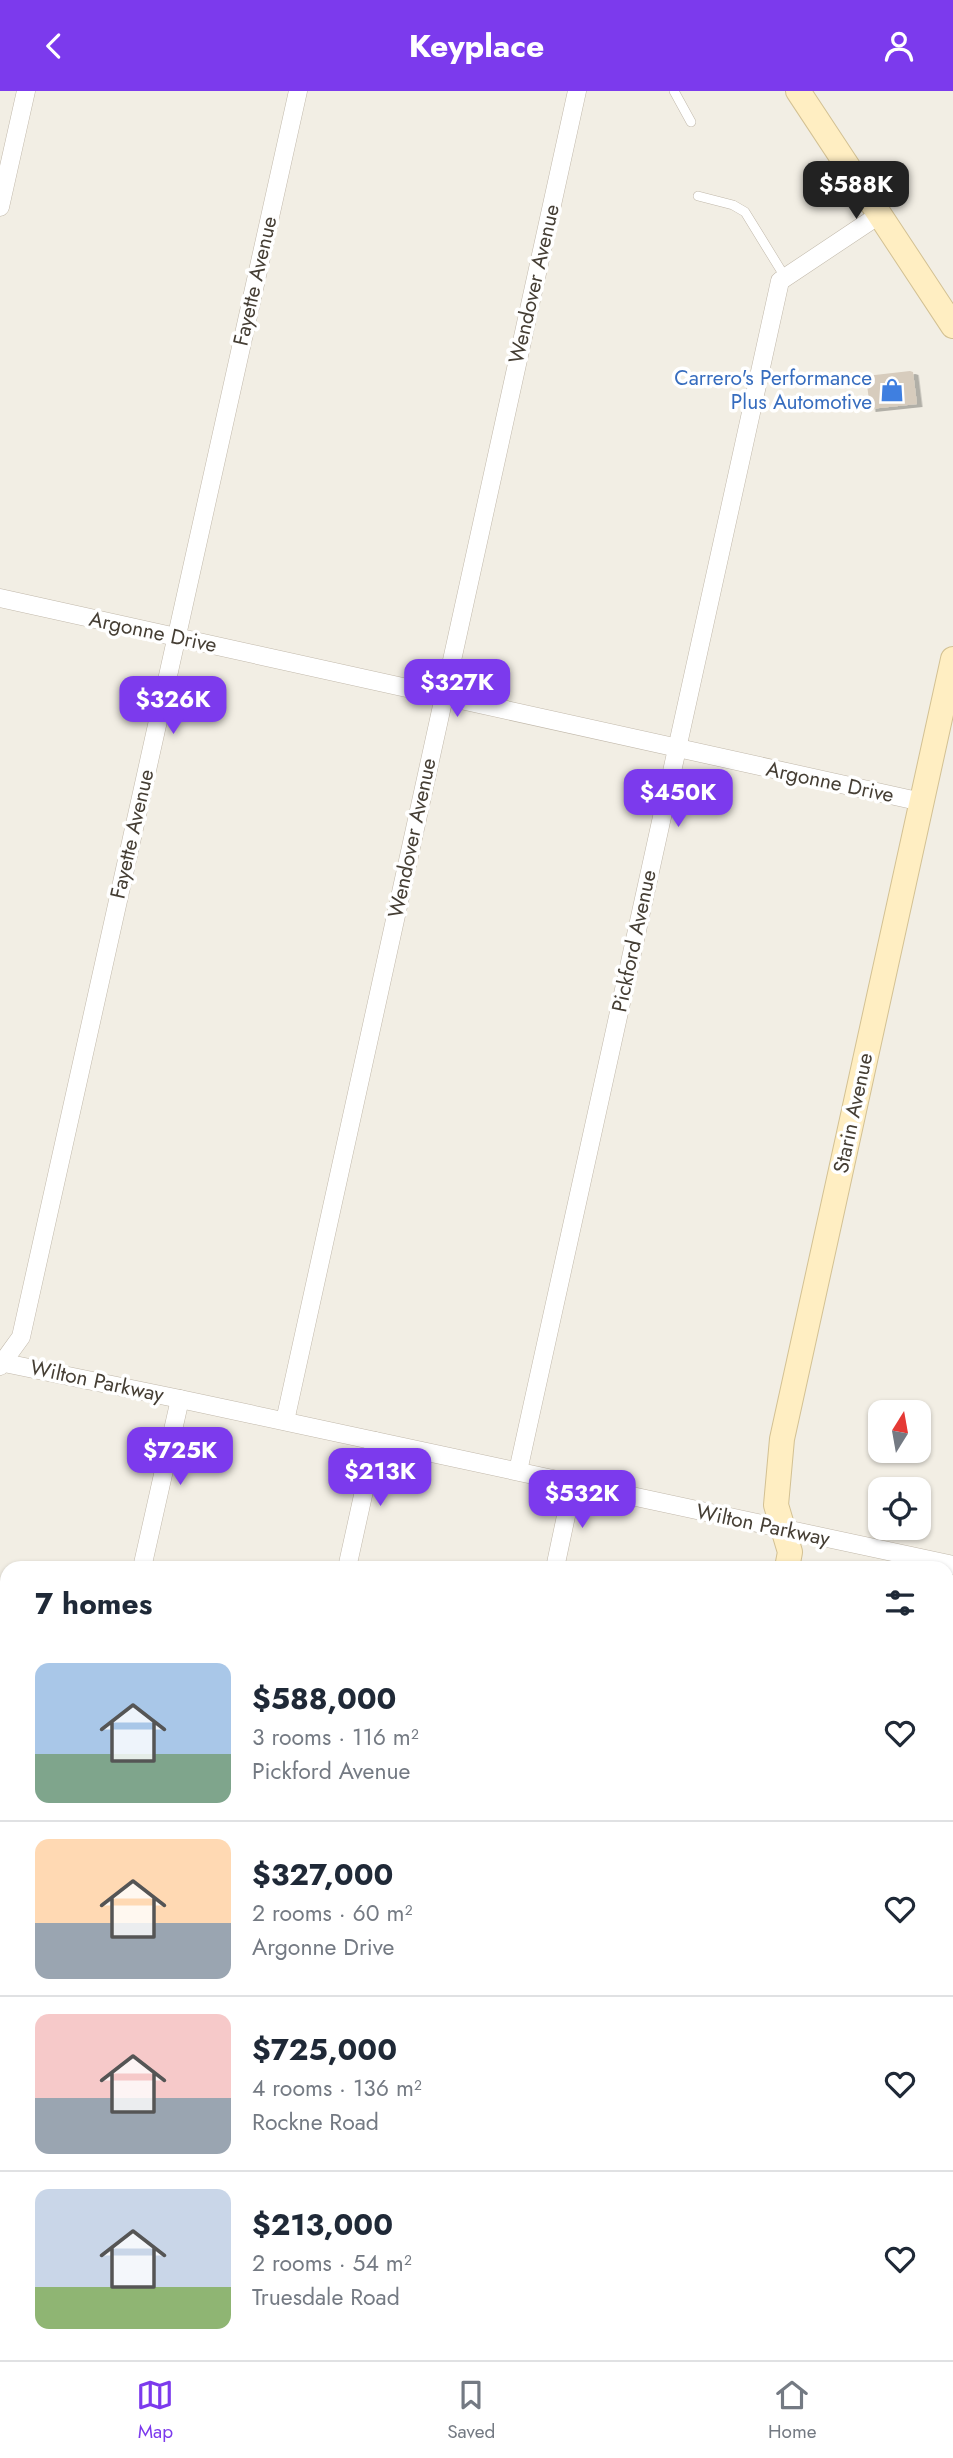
<!DOCTYPE html>
<html lang="en">
<head>
<meta charset="utf-8">
<style>
	body { margin:0; font-family:Jost,sans-serif; background:#f2f2f3; color:#1f2937; height:100vh; display:flex; flex-direction:column; font-size:26px; white-space:nowrap }
	* { box-sizing:border-box; margin:0 }
	p { font-size:23px; color:#747a83 }
	.icon { flex:none; width:38px; height:38px; fill:none; stroke:currentColor; stroke-width:2; stroke-linecap:round; stroke-linejoin:round }
	.map { position:relative; flex:1; overflow:hidden }
	.drawer { position:absolute; left:0px; top:1470px; width:954px; height:800px; display:flex; flex-direction:column; background:#fff; border-radius:21px 21px 0 0; box-shadow:0 2px 5px #0004 }
	.drawer>* { flex:none }
	.needle { width:46px; rotate:11deg }
	.fabs { position:absolute; left:868px; top:1309px; display:grid; gap:14px }
	.fabs a { display:grid; place-items:center; width:63px; height:63px; border-radius:14px; background:#fff; box-shadow:0 2px 5px #0004; font-size:35px }
	.price { position:absolute; translate:-50% -60px; padding:0 16px; border-radius:14px; background:#7c3aed; color:#fff; font-size:23px; line-height:46px; filter:drop-shadow(0 2px 4px #0008) }
	.price::after { content:''; position:absolute; left:50%; top:42px; width:21px; height:16px; margin-left:-10px; background:inherit; clip-path:polygon(0 0,100% 0,50% 100%) }
	.price.active { background:#222; color:#fff }
	ul { padding:0; list-style:none }
	li { display:flex; align-items:center; gap:21px; height:175px; padding:0 35px }
	li+li { border-top:2px solid #e0e1e3 }
	li span { display:grid; place-items:center; flex:none; width:196px; height:140px; border-radius:14px; color:#555 }
	li>.icon { margin-inline-start:auto }
	span .icon { width:84px; height:84px; fill:#fffc; stroke-width:1 }
	li b { font-size:30px }
	h2 { display:flex; justify-content:space-between; align-items:center; height:84px; padding:0 35px; font-size:30px }
	header { display:flex; justify-content:space-between; align-items:center; height:91px; padding:0 35px; background:#7c3aed; color:#fff; font-size:32px; font-weight:700 }
	.dock { display:flex; justify-content:space-around; align-items:center; height:98px; border-top:2px solid #e0e1e3; background:#fff; font-size:19px; color:#747a83 }
	.dock a { display:grid; justify-items:center; gap:4px }
	.dock .active { color:#7c3aed }
	.map>svg:first-child { display:block }
	.residential { fill:#e7e0d2 }
	.parking { fill:#e3e0dd }
	.building { fill:#d7ccbd; filter:url(#shadow) }
	.lines { fill:none; stroke-linecap:round; stroke-linejoin:round }
	.lane-casing { stroke:#c1b8aa; stroke-width:10 }
	.street-casing { stroke:#c1b8aa; stroke-width:19 }
	.secondary-casing { stroke:#d3c193; stroke-width:26 }
	.path { stroke:#c0b198; stroke-width:2.5; stroke-dasharray:3.5 3.5; stroke-linecap:butt }
	.lane { stroke:#fff; stroke-width:9 }
	.street { stroke:#fff; stroke-width:18 }
	.secondary { stroke:#ffeec2; stroke-width:24 }
	.labels { text-anchor:middle; dominant-baseline:central; stroke-width:7; stroke-linejoin:round; paint-order:stroke }
	.street-label { font-size:21px; fill:#453e34; stroke:#fff }
	.shop-label { font-size:21px; fill:#366cbe; stroke:#fff; text-anchor:end }
</style>
</head>
<body>
<header><svg class="icon" aria-label="back" viewBox="0 0 24 24"><path d="M15 5l-7 7 7 7"/></svg>Keyplace<svg class="icon" aria-label="person" viewBox="0 0 24 24"><circle cx="12" cy="8" r="4"/><path d="M4 21q1-7 8-7t8 7"/></svg></header>
<div class="map">
<svg width="953" height="2269" viewBox="0 0 953 2269">
	<defs>
		<filter id="shadow"><feDropShadow dx="5.5" dy="3" stdDeviation="0" flood-color="#0004"/></filter>
	</defs>
	<rect width="100%" height="100%" fill="#f2eee4"/>
	<g class="residential">
		<path d="M0,2116L7,2117V2263H759L789,2269H0Z"/>
		<path d="M947,2178L953,2179V2269H901L902,2263H947Z"/>
		<path d="M799,2263H862L892,2269H798Z"/>
	</g>
	<path class="parking" d="M0,2082L7,2083V2116L0,2115Z"/>
	<g class="building">
		<path d="M910,280L913,281L917,313L870,318L866,285Z"/>
		<path d="M0,1779L7,1781V1810L0,1809Z"/>
		<path d="M0,1831L6,1832L1,1854H0Z"/>
		<path d="M0,1893L7,1895V1917L0,1916Z"/>
		<path d="M0,2027L7,2028V2081L0,2079Z"/>
		<path d="M952,2051H953V2110L947,2109V2075Z"/>
		<path d="M491,2263L510,2265L509,2269H490Z"/>
		<path d="M537,2263H572L571,2269H536Z"/>
		<path d="M680,2263H723L722,2269H679Z"/>
		<path d="M826,2263H856L861,2264L860,2269H825Z"/>
	</g>
	<g class="lines">
		<g class="lane-casing">
			<g id="lane">
				<path d="M674,0L691,31"/>
				<path d="M698,105L733,114L745,121L785,186"/>
			</g>
		</g>
		<g class="street-casing">
			<g id="street">
				<path d="M0,116L26,0"/>
				<path d="M0,507L922,711"/>
				<path d="M0,1271L180,1308L953,1474"/>
				<path d="M0,1275L21,1246L298,0"/>
				<path d="M285,1330L577,0"/>
				<path d="M518,1380L780,190L879,124"/>
				<path d="M142,1477L180,1308"/>
				<path d="M347,1477L375,1350"/>
				<path d="M555,1477L573,1392"/>
				<path d="M947,1955L953,1926"/>
				<path d="M151,2269L152,2263"/>
				<path d="M379,2269L380,2263"/>
				<path d="M911,2269L912,2263"/>
			</g>
		</g>
		<g class="secondary-casing">
			<g id="secondary">
				<path d="M798,0L953,235"/>
				<path d="M787,1477L790,1461L776,1414L782,1348L953,568"/>
				<path d="M0,1948L7,1950"/>
				<path d="M947,2150L953,2152"/>
				<path d="M631,2269L633,2263"/>
			</g>
		</g>
		<g class="path">
			<path d="M947,2204L953,2205"/>
			<path d="M947,2225L952,2227"/>
			<path d="M358,2269L359,2263"/>
		</g>
		<use href="#lane" class="lane"/>
		<use href="#street" class="street"/>
		<use href="#secondary" class="secondary"/>
	</g>
	<defs>
		<g id="shop-bare" transform="scale(1.89)"><path d="M-5-2.5h2.3a2.7 3.5 0 0 1 5.4 0H5L5.5 6h-11ZM-1.5-2.5h3a1.5 2.3 0 0 0-3 0Z" fill="#3f7fe0" stroke="#fff" stroke-width="2.5" paint-order="stroke"/></g>
	</defs>
	<g fill-rule="evenodd">
		<use href="#shop-bare" x="892" y="299"/>
	</g>
	<g class="labels">
		<g class="street-label">
			<text transform="translate(255 190) rotate(-77)">Fayette Avenue</text>
			<text transform="translate(534 193) rotate(-77)">Wendover Avenue</text>
			<text transform="translate(153 541) rotate(12)">Argonne Drive</text>
			<text transform="translate(830 691) rotate(12)">Argonne Drive</text>
			<text transform="translate(132 743) rotate(-77)">Fayette Avenue</text>
			<text transform="translate(412 747) rotate(-78)">Wendover Avenue</text>
			<text transform="translate(634 850) rotate(-78)">Pickford Avenue</text>
			<text transform="translate(853 1022) rotate(-78)">Starin Avenue</text>
			<text transform="translate(97 1290) rotate(12)">Wilton Parkway</text>
			<text transform="translate(763 1434) rotate(12)">Wilton Parkway</text>
		</g>
		<g class="shop-label">
			<text x="872" y="287">Carrero's Performance<tspan x="872" dy="24">Plus Automotive</tspan></text>
		</g>
	</g>
</svg>
<div class="fabs">
<a><svg class="needle" viewBox="-14 -14 28 28"><path d="M0-13l5 13h-10z" fill="#e53935"/><path d="M0 13l5-13h-10z" fill="#747a83"/></svg></a>
<a><svg class="icon" aria-label="locate" viewBox="0 0 24 24"><circle cx="12" cy="12" r="6"/><path d="M12 2v4M12 18v4M2 12h4M18 12h4"/></svg></a>
</div>
<b class="price active" style="left:856px;top:130px">$588K</b>
<b class="price" style="left:457px;top:628px">$327K</b>
<b class="price" style="left:173px;top:645px">$326K</b>
<b class="price" style="left:678px;top:738px">$450K</b>
<b class="price" style="left:180px;top:1396px">$725K</b>
<b class="price" style="left:380px;top:1417px">$213K</b>
<b class="price" style="left:582px;top:1439px">$532K</b>
<section class="drawer">
<h2>7 homes<svg class="icon" aria-label="filters" viewBox="0 0 24 24"><path d="M4 7h16M4 17h16"/><circle cx="9" cy="7" r="2"/><circle cx="15" cy="17" r="2"/></svg></h2>
<ul>
<li><span style="background:linear-gradient(#a9c7e8 65%,#7fa58c 0)"><svg class="icon" aria-label="home" viewBox="0 0 24 24"><path d="M3 11l9-7 9 7M6 9v11h12V9"/></svg></span><div><b>$588,000</b><p>3 rooms · 116 m²</p><p>Pickford Avenue</p></div><svg class="icon" aria-label="heart" viewBox="0 0 24 24"><path d="M12 20l-8-8c-3-5 5-10 8-4 3-6 11-1 8 4z"/></svg></li>
<li><span style="background:linear-gradient(#ffd9b3 60%,#9aa5b1 0)"><svg class="icon" aria-label="home" viewBox="0 0 24 24"><path d="M3 11l9-7 9 7M6 9v11h12V9"/></svg></span><div><b>$327,000</b><p>2 rooms · 60 m²</p><p>Argonne Drive</p></div><svg class="icon" aria-label="heart" viewBox="0 0 24 24"><path d="M12 20l-8-8c-3-5 5-10 8-4 3-6 11-1 8 4z"/></svg></li>
<li><span style="background:linear-gradient(#f6c9c9 60%,#9aa5b1 0)"><svg class="icon" aria-label="home" viewBox="0 0 24 24"><path d="M3 11l9-7 9 7M6 9v11h12V9"/></svg></span><div><b>$725,000</b><p>4 rooms · 136 m²</p><p>Rockne Road</p></div><svg class="icon" aria-label="heart" viewBox="0 0 24 24"><path d="M12 20l-8-8c-3-5 5-10 8-4 3-6 11-1 8 4z"/></svg></li>
<li><span style="background:linear-gradient(#c9d6e8 70%,#8fb573 0)"><svg class="icon" aria-label="home" viewBox="0 0 24 24"><path d="M3 11l9-7 9 7M6 9v11h12V9"/></svg></span><div><b>$213,000</b><p>2 rooms · 54 m²</p><p>Truesdale Road</p></div><svg class="icon" aria-label="heart" viewBox="0 0 24 24"><path d="M12 20l-8-8c-3-5 5-10 8-4 3-6 11-1 8 4z"/></svg></li>
</ul>
</section>
</div>
<nav class="dock">
<a class="active"><svg class="icon" aria-label="map" viewBox="0 0 24 24"><path d="M3 6l6-2 6 2 6-2v14l-6 2-6-2-6 2zM9 4v14M15 6v14"/></svg>Map</a>
<a><svg class="icon" aria-label="saved" viewBox="0 0 24 24"><path d="M7 4h10v16l-5-4-5 4z"/></svg>Saved</a>
<a><svg class="icon" aria-label="home" viewBox="0 0 24 24"><path d="M3 11l9-7 9 7M6 9v11h12V9"/></svg>Home</a>
</nav>
</body>
</html>
